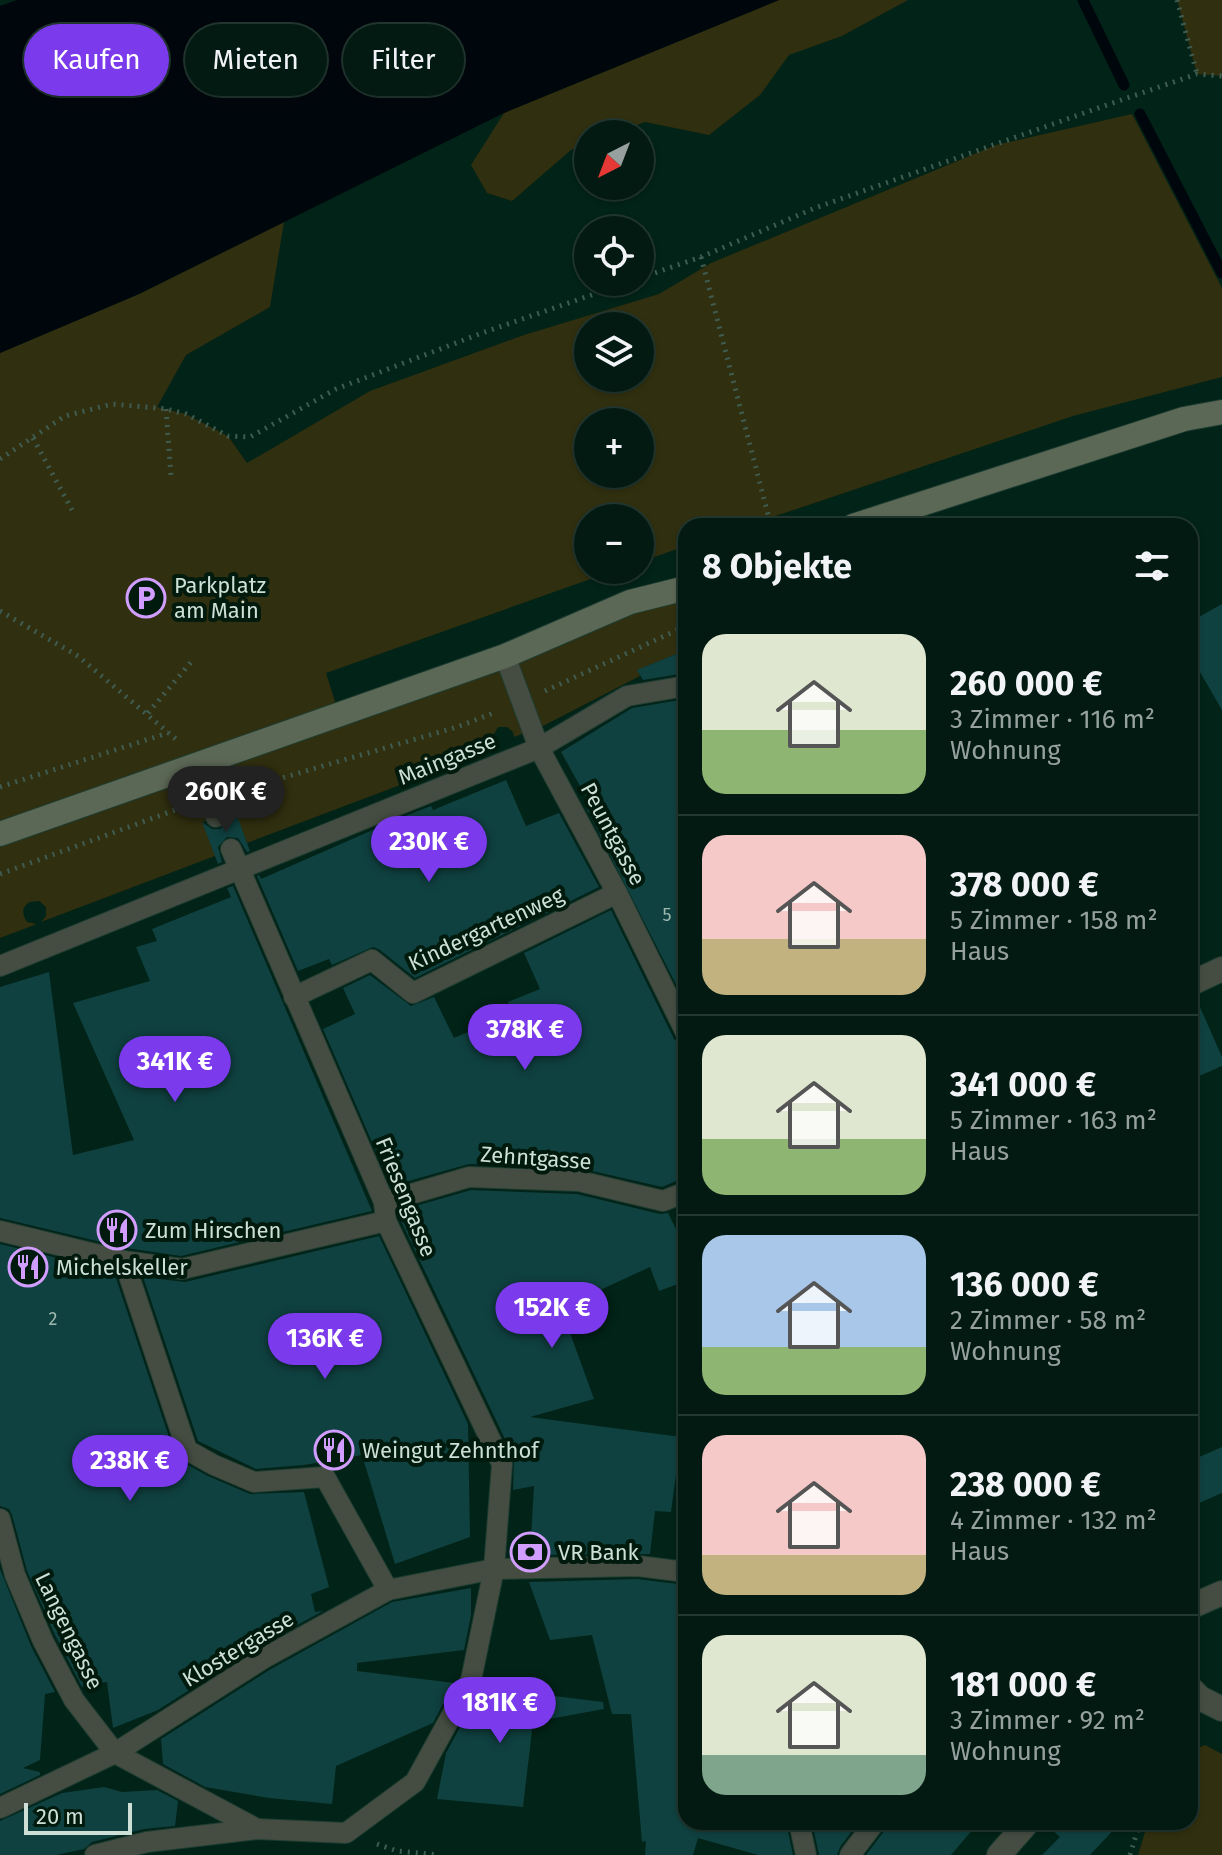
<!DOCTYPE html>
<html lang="de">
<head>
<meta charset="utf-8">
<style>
	body { margin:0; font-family:"Fira Sans",sans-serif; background:#10271f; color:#f1f3f6; height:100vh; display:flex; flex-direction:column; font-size:30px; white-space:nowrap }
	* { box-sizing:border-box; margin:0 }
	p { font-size:26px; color:#96a19f }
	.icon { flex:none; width:44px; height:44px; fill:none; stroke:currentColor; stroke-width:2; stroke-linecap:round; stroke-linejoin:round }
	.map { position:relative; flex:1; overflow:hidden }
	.drawer { position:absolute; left:678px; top:518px; width:520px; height:1312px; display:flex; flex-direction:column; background:#021a11; border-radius:24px; box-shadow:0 2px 6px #0004,0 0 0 2px #233831 }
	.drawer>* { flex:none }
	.banner { position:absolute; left:24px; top:24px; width:534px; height:72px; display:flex; gap:16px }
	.needle { width:52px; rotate:222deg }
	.tools { position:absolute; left:574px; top:120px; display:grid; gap:16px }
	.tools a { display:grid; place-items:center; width:80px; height:80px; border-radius:50%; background:#021a11; box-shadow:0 2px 6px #0004,0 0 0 2px #233831; font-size:40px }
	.scale { position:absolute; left:24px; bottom:20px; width:108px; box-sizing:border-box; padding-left:8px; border:4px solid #cddfd6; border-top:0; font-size:22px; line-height:28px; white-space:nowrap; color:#cddfd6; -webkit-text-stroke:6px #001a0e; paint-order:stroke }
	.price { position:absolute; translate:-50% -68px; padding:0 18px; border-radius:28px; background:#7c3aed; color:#fff; font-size:26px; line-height:52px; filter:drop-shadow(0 2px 4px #0008) }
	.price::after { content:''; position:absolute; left:50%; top:48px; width:24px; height:18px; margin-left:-12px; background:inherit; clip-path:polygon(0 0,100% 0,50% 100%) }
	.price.on { background:#222; color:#fff }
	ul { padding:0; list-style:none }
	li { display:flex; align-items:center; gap:24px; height:200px; padding:0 24px }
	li+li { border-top:2px solid #233831 }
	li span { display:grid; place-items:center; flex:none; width:224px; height:160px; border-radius:24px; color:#555 }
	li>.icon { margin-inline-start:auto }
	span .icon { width:96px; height:96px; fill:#fffc; stroke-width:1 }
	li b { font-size:34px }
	h2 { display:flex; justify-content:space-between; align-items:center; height:96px; padding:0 24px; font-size:34px }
	.pill { padding:0 28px; border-radius:36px; background:#021a11; box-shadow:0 2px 6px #0004,0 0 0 2px #233831; font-size:28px; line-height:72px }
	.pill.on { background:#7c3aed; color:#fff }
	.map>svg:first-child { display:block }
	.green { fill:#302f0f; fill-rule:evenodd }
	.water { fill:#00070c }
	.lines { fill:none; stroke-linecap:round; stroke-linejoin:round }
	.stream { stroke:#00070c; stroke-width:11 }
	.building { fill:#0f4140 }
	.lane-casing { stroke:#1e3d32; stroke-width:22 }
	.street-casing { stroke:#1e3d32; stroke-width:26 }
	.secondary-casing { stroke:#1e3d32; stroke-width:26 }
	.path { stroke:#405c51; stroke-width:5; stroke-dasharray:2 6; stroke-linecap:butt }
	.lane { stroke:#454d42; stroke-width:20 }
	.street { stroke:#454d42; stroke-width:24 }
	.secondary { stroke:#5c6856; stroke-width:24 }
	.labels { text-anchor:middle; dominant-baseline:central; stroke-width:8; stroke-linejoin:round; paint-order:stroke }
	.number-label { font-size:18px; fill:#9eb8b0 }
	.poi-label { font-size:22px; fill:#cddfd6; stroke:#001a0e; text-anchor:start }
	.street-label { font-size:22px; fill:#cddfd6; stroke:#001a0e }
</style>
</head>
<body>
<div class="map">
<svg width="1222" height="1855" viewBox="0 0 1222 1855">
	<rect width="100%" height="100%" fill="#022317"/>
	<g class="green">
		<path d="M779,0H908L842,36L789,55L760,95L709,135L645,122L613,134H588V143L571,150L512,201L487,193L471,165L504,113Z"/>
		<path d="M1177,0H1222V76L1197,74Z"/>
		<path d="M1132,114L1222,288V377L1073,416L746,526H686V546L640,562V518H588V570H616L326,673L339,714L686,588V650L638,670L640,676L541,727L514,737L513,732L507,727H498L491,739L498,748L247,843L234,810L203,822L215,856L41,922L46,916V907L39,901L30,902C21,907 22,914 27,922L37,924L0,938V353L139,294L284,222L270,307L186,355L157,407L186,414L228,436L247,463L370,391L524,335L659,294L711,263L996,145ZM588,326H640V378H588ZM588,422H640V474H588Z"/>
		<path d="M1205,1745L1222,1754V1855H1138L1148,1822H1190V1751Z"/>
	</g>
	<path class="water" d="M17,0H779L504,113L139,294L0,353V6Z"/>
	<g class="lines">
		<g class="stream">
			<path d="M1083,0L1124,85"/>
			<path d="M1140,114L1222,273"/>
		</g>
	</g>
	<g class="building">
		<path d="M1222,604V710L1200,672L1190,678V622Z"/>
		<path d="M686,650V673L643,680L637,670Z"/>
		<path d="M686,699V1004L584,804L589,802L561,752L632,708Z"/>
		<path d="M506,780L526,826L559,813L599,887L415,978L380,950L373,947L332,965L329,959L298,971L257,876L259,875L261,879L400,818L431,806L433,810Z"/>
		<path d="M235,810L250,851L247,852L238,838L227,837L218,847L222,862L218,864L202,822L212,829H220L228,821V812Z"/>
		<path d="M233,886L372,1211L181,1256L126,1248L0,1218V987L49,972L73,1155L134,1140L73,1003L150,981L136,947L157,941L152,929L231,897L227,888Z"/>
		<path d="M611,910L674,1039L686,1046V1177L662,1187L579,1168L469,1164L391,1186L323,1029L355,1014L343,988L370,975L411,1006L434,997L454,1038L512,1013L508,1002L540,989L524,953Z"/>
		<path d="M1196,998L1222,1057V1066L1190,1080V999Z"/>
		<path d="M471,1190L577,1194L660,1214L668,1213L686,1249V1281L659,1291L650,1267L561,1308L594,1399L530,1417L681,1437L671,1512L655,1511L650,1554L530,1555L534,1486L513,1490L514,1458L399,1217L398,1211Z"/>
		<path d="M379,1236L468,1424L470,1537L395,1564L362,1455L304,1465L256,1469L198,1441L143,1277L185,1282Z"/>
		<path d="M0,1244L114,1272L175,1455L181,1461L208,1476L250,1494L304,1492L329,1587L311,1594L315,1612L323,1611L257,1647L158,1710L113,1728L107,1682L82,1687L55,1635L27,1571L12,1515L9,1509L0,1506Z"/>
		<path d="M1222,1447V1493L1190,1507V1461Z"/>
		<path d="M0,1569L31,1646L55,1692L45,1694L40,1760L23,1768L40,1772V1775L0,1794Z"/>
		<path d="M637,1579L686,1585V1822H786L793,1855H758L698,1838L693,1855H645L646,1841L642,1842L631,1714H612L592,1635L550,1640L529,1582Z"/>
		<path d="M471,1588V1615L464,1650L357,1663V1671L454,1683L433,1723L336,1766L332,1804L269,1798L205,1787L163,1764L161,1739L271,1669L392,1602Z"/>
		<path d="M482,1687L603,1702L604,1709L533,1722L523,1807L437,1799L446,1753Z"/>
		<path d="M104,1787L122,1792L157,1790L178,1801L175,1826L144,1829L92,1842L84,1849L56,1855H0V1821L62,1793Z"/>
		<path d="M812,1822H859L840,1847L837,1855H819Z"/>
		<path d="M888,1822H979L951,1855H866L885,1830Z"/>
		<path d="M1043,1822H1121L1090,1855H1042L1060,1837Z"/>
	</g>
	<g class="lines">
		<g class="lane-casing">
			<g id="lane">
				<path d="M505,656L539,748L617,893L686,1033"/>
				<path d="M200,763L216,817"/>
				<path d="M0,966L539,748L627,696L686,686"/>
				<path d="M294,997L372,960L413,993L617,893"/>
				<path d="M384,1202L469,1177L579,1181L663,1201L686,1192"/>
				<path d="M0,1231L124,1261L182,1269L386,1221"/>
				<path d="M124,1261L187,1450L214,1465L254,1482L325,1477L388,1590"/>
				<path d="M0,1519L15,1575L43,1641L74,1700L115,1753L257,1829"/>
				<path d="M0,1808L115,1753L264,1658L388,1590L494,1569L638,1566L686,1572"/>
				<path d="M799,1822L806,1855"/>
				<path d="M95,1855L147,1842L257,1829L346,1833L415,1782L471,1680L494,1569L502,1464L386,1221L384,1202L231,849"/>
				<path d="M850,1855L875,1822"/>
			</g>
		</g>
		<g class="street-casing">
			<g id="street">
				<path d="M1190,984L1222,969"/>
				<path d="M1190,1607L1222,1593"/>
				<path d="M1190,1688L1200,1698L1222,1709"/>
				<path d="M999,1855L1028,1822"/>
			</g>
		</g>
		<g class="secondary-casing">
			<g id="secondary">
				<path d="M853,526L1184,419L1222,412"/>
				<path d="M0,834L505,656L630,602L686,588"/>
			</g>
		</g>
		<g class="path">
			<path d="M1177,0L1197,74"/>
			<path d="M701,257L771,526"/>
			<path d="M640,278L701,257L815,208L1104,106L1197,74L1222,76"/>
			<path d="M166,409L171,476"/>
			<path d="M33,438L72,510"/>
			<path d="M0,459L65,416L112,404L166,409L186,414L228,436L250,437L336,389L482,333L629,282"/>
			<path d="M0,611L78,656L177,740"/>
			<path d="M545,691L686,626"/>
			<path d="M148,713L192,661"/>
			<path d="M0,787L168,733"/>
			<path d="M237,791L457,727L496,712"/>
			<path d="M0,874L186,806"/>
			<path d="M377,1844L397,1851L439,1855"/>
			<path d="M1130,1855L1140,1822"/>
		</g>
		<use href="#lane" class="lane"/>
		<use href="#street" class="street"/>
		<use href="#secondary" class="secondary"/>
	</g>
	<defs>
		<g id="parking-ring" transform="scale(2)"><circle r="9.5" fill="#001a0e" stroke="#d19dfe" stroke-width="1.5"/><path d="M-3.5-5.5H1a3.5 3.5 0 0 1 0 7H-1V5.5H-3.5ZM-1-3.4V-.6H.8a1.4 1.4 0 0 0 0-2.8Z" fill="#d19dfe"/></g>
		<g id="restaurant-ring" transform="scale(2)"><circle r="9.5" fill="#001a0e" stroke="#d19dfe" stroke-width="1.5"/><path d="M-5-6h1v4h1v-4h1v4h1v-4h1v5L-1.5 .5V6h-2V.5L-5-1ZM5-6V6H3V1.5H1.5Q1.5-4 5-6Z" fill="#d19dfe"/></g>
		<g id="bank-ring" transform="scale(2)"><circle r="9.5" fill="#001a0e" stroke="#d19dfe" stroke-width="1.5"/><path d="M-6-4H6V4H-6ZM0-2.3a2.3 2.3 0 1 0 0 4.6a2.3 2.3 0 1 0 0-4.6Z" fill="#d19dfe"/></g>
	</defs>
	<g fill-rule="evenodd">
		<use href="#parking-ring" x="146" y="598"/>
		<use href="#restaurant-ring" x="117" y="1230"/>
		<use href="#restaurant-ring" x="28" y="1267"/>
		<use href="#restaurant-ring" x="334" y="1450"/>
		<use href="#bank-ring" x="530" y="1552"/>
	</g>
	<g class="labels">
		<g class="number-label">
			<text x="667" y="915">5</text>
			<text x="53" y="1319">2</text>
		</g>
		<g class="poi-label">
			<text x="174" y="585">Parkplatz<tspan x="174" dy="25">am Main</tspan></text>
			<text x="145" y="1230">Zum Hirschen</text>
			<text x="56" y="1267">Michelskeller</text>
			<text x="362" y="1450">Weingut Zehnthof</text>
			<text x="558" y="1552">VR Bank</text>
		</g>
		<g class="street-label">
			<text transform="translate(447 759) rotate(-22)">Maingasse</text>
			<text transform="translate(613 834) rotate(62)">Peuntgasse</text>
			<text transform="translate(486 929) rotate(-25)">Kindergartenweg</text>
			<text transform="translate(536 1158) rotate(4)">Zehntgasse</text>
			<text transform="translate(406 1197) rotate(68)">Friesengasse</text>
			<text transform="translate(69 1631) rotate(64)">Langengasse</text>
			<text transform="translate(238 1649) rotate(-31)">Klostergasse</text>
		</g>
	</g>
</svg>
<div class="tools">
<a><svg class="needle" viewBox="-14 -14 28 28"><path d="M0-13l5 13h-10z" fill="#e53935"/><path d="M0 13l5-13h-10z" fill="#96a19f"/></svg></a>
<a><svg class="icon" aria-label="locate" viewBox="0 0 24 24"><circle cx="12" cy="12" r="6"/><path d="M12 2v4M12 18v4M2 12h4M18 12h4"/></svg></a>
<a><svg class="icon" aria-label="layers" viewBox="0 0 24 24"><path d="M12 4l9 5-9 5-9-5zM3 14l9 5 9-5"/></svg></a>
<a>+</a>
<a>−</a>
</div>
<div class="scale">20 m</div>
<b class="price on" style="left:226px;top:834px">260K €</b>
<b class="price" style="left:429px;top:884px">230K €</b>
<b class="price" style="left:525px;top:1072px">378K €</b>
<b class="price" style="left:175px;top:1104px">341K €</b>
<b class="price" style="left:552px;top:1350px">152K €</b>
<b class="price" style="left:325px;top:1381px">136K €</b>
<b class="price" style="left:130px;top:1503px">238K €</b>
<b class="price" style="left:500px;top:1745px">181K €</b>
<div class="banner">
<a class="pill on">Kaufen</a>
<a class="pill">Mieten</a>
<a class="pill">Filter</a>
</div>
<section class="drawer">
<h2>8 Objekte<svg class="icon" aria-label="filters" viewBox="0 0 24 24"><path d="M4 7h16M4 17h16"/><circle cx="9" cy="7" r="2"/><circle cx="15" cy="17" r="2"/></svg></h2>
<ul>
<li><span style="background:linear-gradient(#dfe7d0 60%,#8fb573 0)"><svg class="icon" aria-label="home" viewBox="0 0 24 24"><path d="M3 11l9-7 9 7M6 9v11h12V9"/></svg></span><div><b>260 000 €</b><p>3 Zimmer · 116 m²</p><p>Wohnung</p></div></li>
<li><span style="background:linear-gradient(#f6c9c9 65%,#c2b280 0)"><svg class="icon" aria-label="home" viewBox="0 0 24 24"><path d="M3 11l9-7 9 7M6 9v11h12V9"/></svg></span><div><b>378 000 €</b><p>5 Zimmer · 158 m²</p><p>Haus</p></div></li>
<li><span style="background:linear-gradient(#dfe7d0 65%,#8fb573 0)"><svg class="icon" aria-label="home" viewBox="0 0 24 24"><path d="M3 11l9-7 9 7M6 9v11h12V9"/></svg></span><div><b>341 000 €</b><p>5 Zimmer · 163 m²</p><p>Haus</p></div></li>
<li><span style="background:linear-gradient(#a9c7e8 70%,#8fb573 0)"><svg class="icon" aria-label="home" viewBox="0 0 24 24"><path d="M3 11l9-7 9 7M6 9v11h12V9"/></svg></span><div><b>136 000 €</b><p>2 Zimmer · 58 m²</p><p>Wohnung</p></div></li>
<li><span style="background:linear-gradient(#f6c9c9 75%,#c2b280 0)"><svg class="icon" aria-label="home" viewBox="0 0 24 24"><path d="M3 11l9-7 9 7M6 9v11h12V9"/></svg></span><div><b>238 000 €</b><p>4 Zimmer · 132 m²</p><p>Haus</p></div></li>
<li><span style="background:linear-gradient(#dfe7d0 75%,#7fa58c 0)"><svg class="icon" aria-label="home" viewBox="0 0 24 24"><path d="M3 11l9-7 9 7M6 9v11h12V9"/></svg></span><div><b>181 000 €</b><p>3 Zimmer · 92 m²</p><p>Wohnung</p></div></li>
</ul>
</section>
</div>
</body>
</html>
